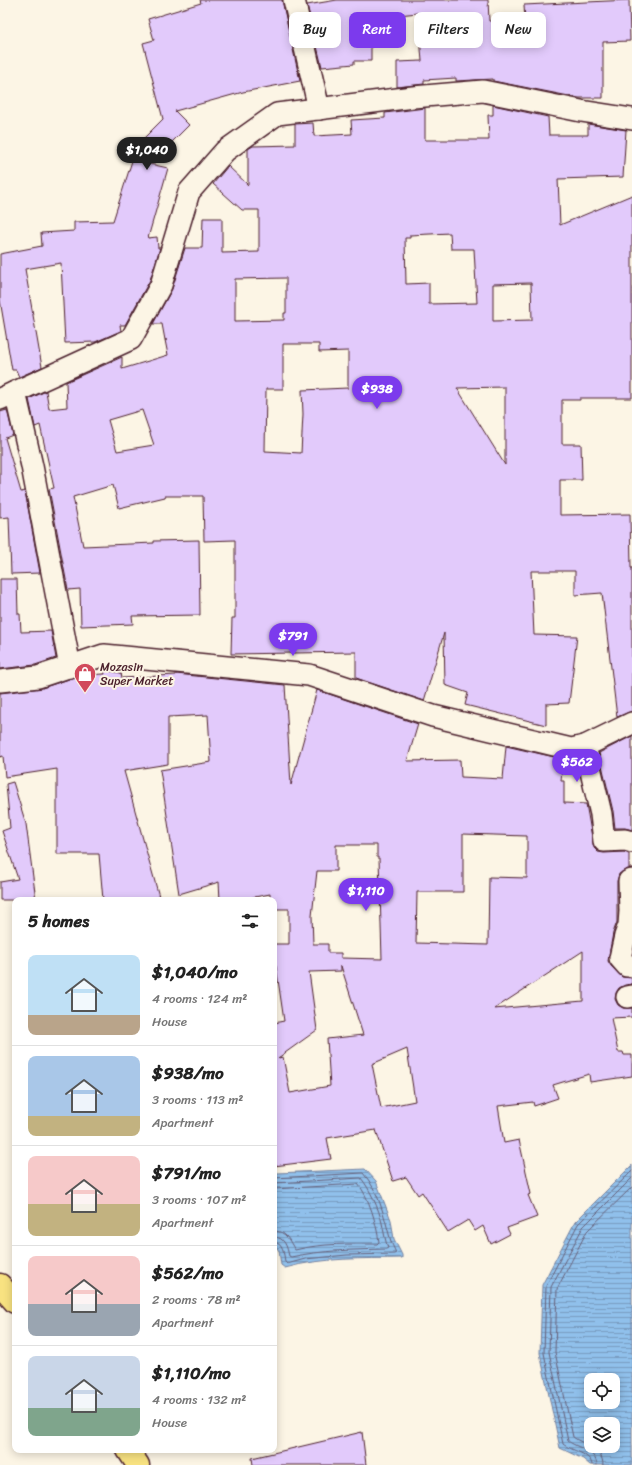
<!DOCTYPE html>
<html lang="en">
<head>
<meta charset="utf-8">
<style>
	body { margin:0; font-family:Sriracha,sans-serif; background:#f2f2f2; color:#222; height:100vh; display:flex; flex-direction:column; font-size:15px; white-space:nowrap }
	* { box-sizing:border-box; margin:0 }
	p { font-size:13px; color:#767676 }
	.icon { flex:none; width:22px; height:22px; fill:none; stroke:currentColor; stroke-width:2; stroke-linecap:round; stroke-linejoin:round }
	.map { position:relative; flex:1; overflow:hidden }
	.details { position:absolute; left:12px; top:897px; width:265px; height:556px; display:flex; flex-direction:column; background:#fff; border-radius:8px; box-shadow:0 2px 10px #0003 }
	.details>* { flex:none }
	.banner { position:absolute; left:289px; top:12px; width:283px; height:36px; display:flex; gap:8px }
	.controls { position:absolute; left:584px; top:1373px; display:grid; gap:8px }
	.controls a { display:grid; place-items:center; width:36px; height:36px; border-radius:8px; background:#fff; box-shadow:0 2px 10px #0003; font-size:20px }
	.price { position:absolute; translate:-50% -34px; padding:0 9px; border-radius:14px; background:#7c3aed; color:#fff; font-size:13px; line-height:26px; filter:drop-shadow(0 1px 2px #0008) }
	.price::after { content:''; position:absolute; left:50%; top:24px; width:12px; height:9px; margin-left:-6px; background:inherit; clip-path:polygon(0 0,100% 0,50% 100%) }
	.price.on { background:#222; color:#fff }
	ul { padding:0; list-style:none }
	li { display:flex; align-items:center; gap:12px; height:100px; padding:0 16px }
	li+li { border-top:1px solid #e0e0e0 }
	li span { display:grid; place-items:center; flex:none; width:112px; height:80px; border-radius:8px; color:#555 }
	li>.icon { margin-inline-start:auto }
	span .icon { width:48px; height:48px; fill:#fffc; stroke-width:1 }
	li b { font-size:17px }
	h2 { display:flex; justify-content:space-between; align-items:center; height:48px; padding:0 16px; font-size:17px }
	.pill { padding:0 14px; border-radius:8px; background:#fff; box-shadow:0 2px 10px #0003; font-size:14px; line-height:36px }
	.pill.on { background:#7c3aed; color:#fff }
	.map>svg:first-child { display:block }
	.water { fill:url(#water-rules); stroke:#74809e; fill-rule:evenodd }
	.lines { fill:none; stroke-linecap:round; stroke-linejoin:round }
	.shore { stroke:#665f78; stroke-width:1 }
	.building { fill:#e2cafb; stroke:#4a1f2b; fill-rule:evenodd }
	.street-casing { stroke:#4a1f2b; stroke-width:24 }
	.highway-casing { stroke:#4a1f2b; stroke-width:25 }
	.street { stroke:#fcf5e5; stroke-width:21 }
	.highway { stroke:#f8e281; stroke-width:22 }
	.labels { text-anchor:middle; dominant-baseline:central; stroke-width:4; stroke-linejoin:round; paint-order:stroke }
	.poi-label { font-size:12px; fill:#4a1f2b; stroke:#fcf5e5; text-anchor:start }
</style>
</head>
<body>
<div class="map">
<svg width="632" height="1465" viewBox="0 0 632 1465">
	<defs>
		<pattern id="water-rules" width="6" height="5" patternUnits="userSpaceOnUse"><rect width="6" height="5" fill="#90c0eb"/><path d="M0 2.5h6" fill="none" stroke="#789bbf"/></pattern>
	</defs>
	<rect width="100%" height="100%" fill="#fcf5e5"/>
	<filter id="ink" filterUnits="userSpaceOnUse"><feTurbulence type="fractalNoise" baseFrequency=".025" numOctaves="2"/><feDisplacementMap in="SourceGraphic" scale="8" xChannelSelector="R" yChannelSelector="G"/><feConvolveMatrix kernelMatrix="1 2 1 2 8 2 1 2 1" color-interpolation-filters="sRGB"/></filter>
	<g filter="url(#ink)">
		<g class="water">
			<path d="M632,1165V1465H590L583,1459L560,1448L540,1353L542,1285L575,1222ZM591,1380H613V1402H591ZM591,1424H613V1446H591Z"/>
			<path d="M365,1169L376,1181L391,1220L394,1239L402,1255V1258C363,1259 323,1257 285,1268L281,1265L279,1251L274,1243V1175L277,1173Z"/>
		</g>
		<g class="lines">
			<g class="shore">
				<path d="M274,1178L363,1173C379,1191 384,1216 390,1238C391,1243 394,1248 396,1253L394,1254L347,1255L305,1259L287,1264L285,1262C284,1254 283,1243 274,1242"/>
				<path d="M274,1183L361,1178C370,1189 379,1209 382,1223C384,1232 385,1240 388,1248L386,1249C354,1250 322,1250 291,1257L289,1256C287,1247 285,1237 274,1237"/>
				<path d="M274,1189L358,1184C369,1196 377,1226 379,1242L377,1244C351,1244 322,1243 295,1250C289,1241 287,1231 274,1231"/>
				<path d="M592,1465C591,1453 571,1451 563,1444L544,1353L546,1286L578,1224L632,1171"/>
				<path d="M597,1465C596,1450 577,1448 568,1441L549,1352L551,1287L583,1227L632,1178"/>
				<path d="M603,1465C603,1448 584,1445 573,1437L555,1352L557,1289L587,1231L632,1187"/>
			</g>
		</g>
		<g class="building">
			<path d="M200,0H282L300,81L243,92L175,111L189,125L150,164L168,168L148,238L157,237L158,248H160L150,280L125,325H120L121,331L95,342L65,343L61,263L25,269L42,367L19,377L16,370H12L0,300V254L42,246L41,233L74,231V222L113,221L137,145L163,119L143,43L154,40L148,19L201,3Z"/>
			<path d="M337,0H488L489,21L525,22L524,5L629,0L630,41L603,42V98H579L493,81V79L456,81V78L424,80V84L397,87V62L422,61L418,13L379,17V24H371V61H354V64L322,67L307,5Z"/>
			<path d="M493,105L548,117L549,135H588V124L626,130L623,177L558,179L560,225L632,195V398H580V400H562V444H581L582,480H560V515L630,514L631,568H632V711L617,717L602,593L575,595V571H531L534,635L577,636L569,703L546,704V725L465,705L468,693L445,685L444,633L424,701L356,678V652L231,654L232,618H235V540L204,541L203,496H165V497L119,508L113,485L73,497L83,546L154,543V541L199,540L200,615L132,616L133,624L81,626L80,589L68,590L49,489L54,488L40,425L35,427L29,399L46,391L49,409L67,407L66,382L122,357V369L168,355L165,340H167H165L162,324H153L172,289L185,248H202L203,218H222V253L259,252V210H242L213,184L228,166L248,185V149L253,146L295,145V124L313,123L314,136L352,134L351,120L385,118V113L425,108V140H489L488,115H493ZM450,233L451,249H474L477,303L429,304V283L406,284L405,238H410V235ZM286,278V313H284V320L235,321V279ZM531,283L532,320L493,321V284ZM283,344H319V352L348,351V388L302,390L303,414L301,453L265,451L266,389H283ZM505,387V465L457,388ZM142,410L154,445L117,451L108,420Z"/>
			<path d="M7,410L13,435L5,438L21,492L25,491L40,573L11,574L9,517L0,518V412Z"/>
			<path d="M0,579H17L18,614H20L21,632L51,631L56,658L35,665L0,669Z"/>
			<path d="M104,670L121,673L122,678L176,675V674L285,685L291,785L317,690L418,724L407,761L460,760L461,777L503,779L506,746L563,759L561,781H564V803L586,804L594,848L598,852L604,853L624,852L629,854V868H632L625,870L619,874L617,881V922L613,933L608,961L611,966L622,977L632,978V984L625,985L619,988L616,993L615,999L618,1005L623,1008H632V1017L611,1018L618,1052H623L624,1055H632V1076L590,1082L589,1074L553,1085L558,1098L534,1106L533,1102L498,1106L504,1143L519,1140L531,1194L528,1195L537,1217L507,1228L510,1234L491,1244L483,1226L475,1231L468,1220L448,1232L422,1192L418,1195L406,1177L393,1181L376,1130L327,1138L331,1159L274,1166V1023L284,1021L276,966H274V944H289V909H274V900H270V894L239,900H220L219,882L179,894L160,770L211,762L208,715L168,717V764L124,771L160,900H103L99,854H57V769L5,777L3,756L0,757V693L42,688L81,675L105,674ZM463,834L527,836V878L489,877L488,945L416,943L417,892H463ZM336,845H377V858H379L382,959L341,958V953H328V944H313L312,916L317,871H336ZM583,951V1001L494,1009ZM341,966L363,1035L327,1039L330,1086L290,1093L283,1057L278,1058L317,1030L309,972L341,971ZM407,1049L415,1101L381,1108L372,1064Z"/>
			<path d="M632,736V830L625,828H615L613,811L599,753Z"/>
			<path d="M13,782L26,824L36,900H0V882L18,879L2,831L10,828L6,784Z"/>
			<path d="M362,1432L366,1465H253L252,1458Z"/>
		</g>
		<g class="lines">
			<g class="street-casing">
				<g id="street">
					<path d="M294,0L319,109"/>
					<path d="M15,392L32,466L70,667"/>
					<path d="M0,399L131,339L161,285L189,192L225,151L277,114L413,97L483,91L581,111L632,119"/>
					<path d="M0,681L38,677L104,655L309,675L433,716L571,749L585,746"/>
					<path d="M632,723L585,746L601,814L604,841L625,840L632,842"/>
					<path d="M632,880L629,881L630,911L629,925L625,936L620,958L627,966H632"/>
					<path d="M627,997L632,996"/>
				</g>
			</g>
			<g class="highway-casing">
				<g id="highway">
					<path d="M0,1285L15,1302"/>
					<path d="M128,1450L138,1465"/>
				</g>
			</g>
			<use href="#street" class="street"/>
			<use href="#highway" class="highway"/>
		</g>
	</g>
	<defs>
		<g id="shop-pin" transform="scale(1.15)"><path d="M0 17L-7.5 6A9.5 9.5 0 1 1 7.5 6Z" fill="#d1495b" stroke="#fcf5e5"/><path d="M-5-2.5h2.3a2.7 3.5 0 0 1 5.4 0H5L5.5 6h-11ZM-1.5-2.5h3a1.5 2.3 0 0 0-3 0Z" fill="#fff"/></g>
	</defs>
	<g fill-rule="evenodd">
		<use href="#shop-pin" x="85" y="674"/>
	</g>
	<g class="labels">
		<g class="poi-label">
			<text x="100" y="667">Mozasin<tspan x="100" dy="14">Super Market</tspan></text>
		</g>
	</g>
</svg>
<div class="controls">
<a><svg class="icon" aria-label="locate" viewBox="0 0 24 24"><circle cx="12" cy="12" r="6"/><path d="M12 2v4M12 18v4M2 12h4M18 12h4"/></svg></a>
<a><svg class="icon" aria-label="layers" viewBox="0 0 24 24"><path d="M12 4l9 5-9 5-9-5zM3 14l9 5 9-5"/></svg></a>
</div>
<b class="price on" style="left:147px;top:171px">$1,040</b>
<b class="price" style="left:377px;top:410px">$938</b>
<b class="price" style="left:293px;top:657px">$791</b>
<b class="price" style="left:577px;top:783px">$562</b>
<b class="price" style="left:366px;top:912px">$1,110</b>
<div class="banner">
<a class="pill">Buy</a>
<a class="pill on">Rent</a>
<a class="pill">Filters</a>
<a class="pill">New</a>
</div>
<section class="details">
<h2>5 homes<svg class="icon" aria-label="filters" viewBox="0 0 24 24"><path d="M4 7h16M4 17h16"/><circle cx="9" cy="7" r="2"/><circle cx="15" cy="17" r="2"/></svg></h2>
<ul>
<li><span style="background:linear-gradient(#bfe0f5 75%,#b9a48a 0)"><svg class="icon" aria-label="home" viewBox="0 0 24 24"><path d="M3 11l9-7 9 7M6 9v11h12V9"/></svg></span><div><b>$1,040/mo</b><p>4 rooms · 124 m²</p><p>House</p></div></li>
<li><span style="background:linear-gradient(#a9c7e8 75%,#c2b280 0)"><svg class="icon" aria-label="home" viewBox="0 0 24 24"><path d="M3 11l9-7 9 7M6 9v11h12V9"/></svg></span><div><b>$938/mo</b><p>3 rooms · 113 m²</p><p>Apartment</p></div></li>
<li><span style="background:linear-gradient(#f6c9c9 60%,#c2b280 0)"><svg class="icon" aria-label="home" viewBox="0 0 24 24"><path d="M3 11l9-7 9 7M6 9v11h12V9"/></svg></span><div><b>$791/mo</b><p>3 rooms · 107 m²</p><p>Apartment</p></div></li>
<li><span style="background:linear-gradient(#f6c9c9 60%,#9aa5b1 0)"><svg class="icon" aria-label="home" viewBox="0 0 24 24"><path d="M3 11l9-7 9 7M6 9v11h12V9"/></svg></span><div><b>$562/mo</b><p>2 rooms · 78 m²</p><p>Apartment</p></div></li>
<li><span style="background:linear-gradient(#c9d6e8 65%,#7fa58c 0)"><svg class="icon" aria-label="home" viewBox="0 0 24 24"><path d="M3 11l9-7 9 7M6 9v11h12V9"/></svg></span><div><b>$1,110/mo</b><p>4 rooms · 132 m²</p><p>House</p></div></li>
</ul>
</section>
</div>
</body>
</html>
